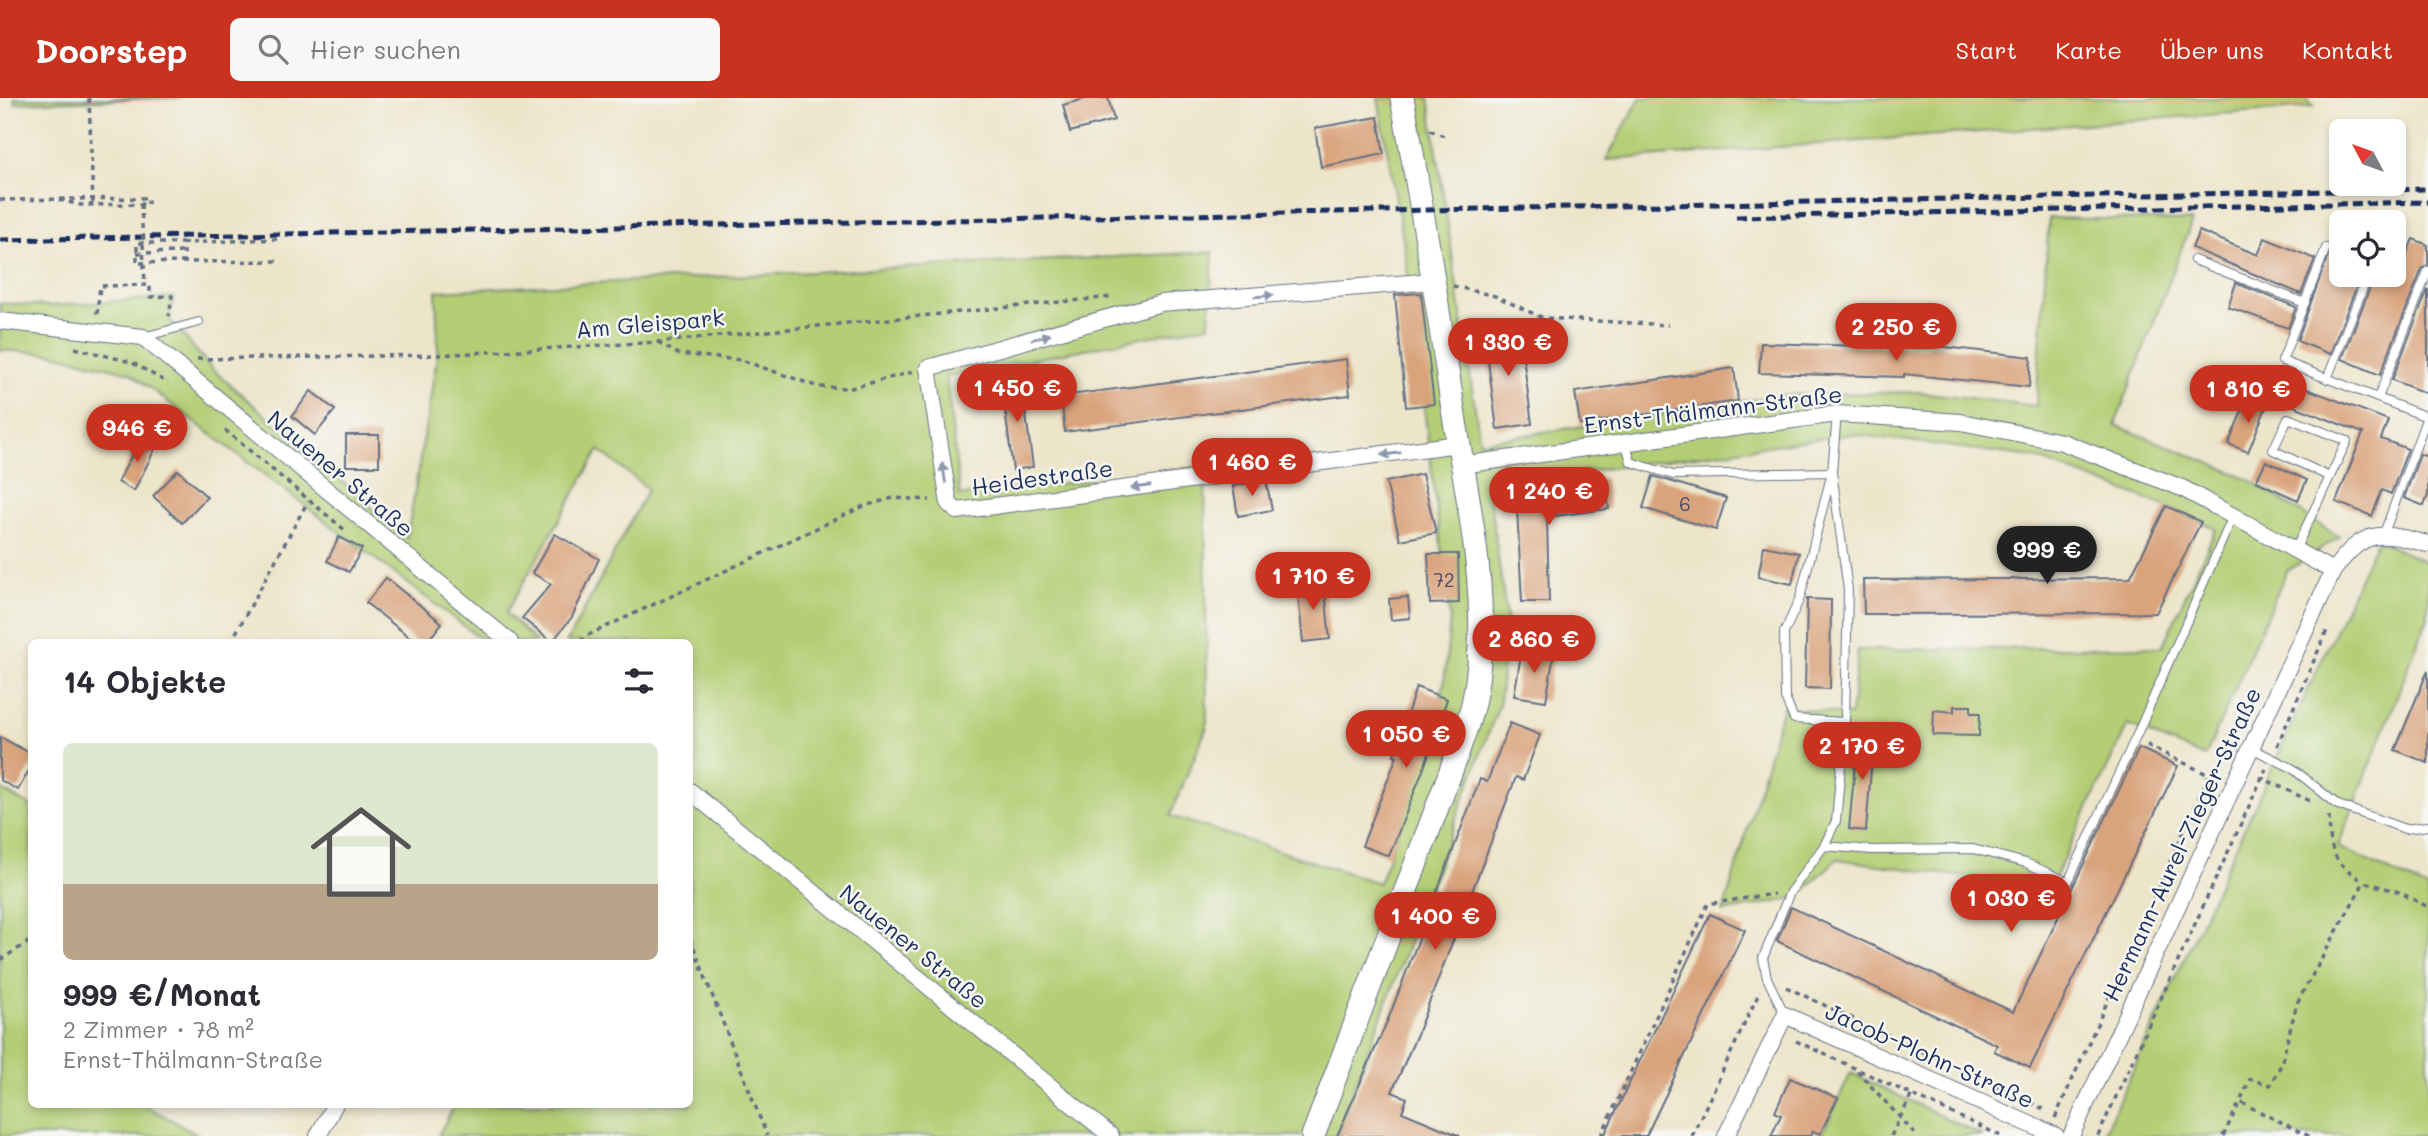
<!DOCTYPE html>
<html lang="de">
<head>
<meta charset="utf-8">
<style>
	body { margin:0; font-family:Mali,sans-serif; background:#f7f7f7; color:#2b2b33; height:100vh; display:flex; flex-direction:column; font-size:26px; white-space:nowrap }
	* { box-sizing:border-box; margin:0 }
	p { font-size:23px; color:#7c7c81 }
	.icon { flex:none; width:38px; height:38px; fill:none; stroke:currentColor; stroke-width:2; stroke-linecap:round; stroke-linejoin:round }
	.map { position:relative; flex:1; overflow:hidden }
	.side { position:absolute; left:28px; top:541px; width:665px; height:469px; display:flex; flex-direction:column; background:#fff; border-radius:10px; box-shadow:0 4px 10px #0003 }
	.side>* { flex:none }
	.needle { width:46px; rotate:311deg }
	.fabs { position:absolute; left:2329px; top:21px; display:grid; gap:14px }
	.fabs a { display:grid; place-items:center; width:77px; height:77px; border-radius:10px; background:#fff; box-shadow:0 4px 10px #0003; font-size:35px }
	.price { position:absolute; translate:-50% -60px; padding:0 16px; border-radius:24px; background:#c8321e; color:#fff; font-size:23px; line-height:46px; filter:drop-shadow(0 2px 4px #0008) }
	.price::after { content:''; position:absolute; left:50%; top:42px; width:21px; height:16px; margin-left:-10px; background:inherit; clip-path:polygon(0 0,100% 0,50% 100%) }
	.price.current { background:#222; color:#fff }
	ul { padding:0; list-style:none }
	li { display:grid; align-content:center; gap:14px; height:371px; padding:0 35px }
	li+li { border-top:2px solid #e1e1e2 }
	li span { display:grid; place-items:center; height:217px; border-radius:10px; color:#555 }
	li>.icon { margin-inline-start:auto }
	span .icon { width:126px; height:126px; fill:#fffc; stroke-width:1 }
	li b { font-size:30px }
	h2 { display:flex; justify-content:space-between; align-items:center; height:84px; padding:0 35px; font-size:30px }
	header { display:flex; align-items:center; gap:42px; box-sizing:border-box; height:98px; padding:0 35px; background:#c8321e; color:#fff }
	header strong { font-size:33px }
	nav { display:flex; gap:38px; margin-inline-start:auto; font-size:24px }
	.search { width:490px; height:63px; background:#f7f7f7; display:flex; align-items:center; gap:18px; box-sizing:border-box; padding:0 24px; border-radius:10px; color:#7c7c81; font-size:26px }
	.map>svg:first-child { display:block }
	.green { fill:#b4ce74; stroke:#687e69; stroke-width:2 }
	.building { fill:#d9a37c }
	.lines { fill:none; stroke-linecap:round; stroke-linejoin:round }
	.lane-casing { stroke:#646f84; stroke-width:10 }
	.street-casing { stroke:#646f84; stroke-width:18 }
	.secondary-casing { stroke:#646f84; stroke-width:25 }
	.path { stroke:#646f84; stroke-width:3.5; stroke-dasharray:5 5; stroke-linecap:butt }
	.lane { stroke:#fff; stroke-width:8 }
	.street { stroke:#fff; stroke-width:16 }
	.secondary { stroke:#fff; stroke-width:23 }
	.rail { stroke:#1b2f5e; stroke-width:5; stroke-dasharray:10 5; stroke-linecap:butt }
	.path-bridge { stroke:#646f84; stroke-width:3.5; stroke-dasharray:5 5; stroke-linecap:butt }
	.oneway { fill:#8d97ae }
	.labels { text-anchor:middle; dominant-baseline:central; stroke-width:5; stroke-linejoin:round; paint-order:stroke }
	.number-label { font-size:19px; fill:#4a4c66 }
	.street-label { font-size:23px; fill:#1b2f5e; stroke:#f6f6f2 }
</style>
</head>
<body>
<header>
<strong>Doorstep</strong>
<div class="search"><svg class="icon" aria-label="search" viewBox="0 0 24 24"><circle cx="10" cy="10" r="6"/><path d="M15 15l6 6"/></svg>Hier suchen</div>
<nav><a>Start</a><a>Karte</a><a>Über uns</a><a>Kontakt</a></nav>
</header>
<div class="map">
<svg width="2428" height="1038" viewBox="0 0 2428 1038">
	<rect width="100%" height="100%" fill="#f6f6f2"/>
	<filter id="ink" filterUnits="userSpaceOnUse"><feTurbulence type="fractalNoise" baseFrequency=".0143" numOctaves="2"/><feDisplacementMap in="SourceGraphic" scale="14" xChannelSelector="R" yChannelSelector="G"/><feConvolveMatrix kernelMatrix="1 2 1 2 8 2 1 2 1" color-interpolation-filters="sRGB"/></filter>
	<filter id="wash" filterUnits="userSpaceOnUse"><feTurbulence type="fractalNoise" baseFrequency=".00686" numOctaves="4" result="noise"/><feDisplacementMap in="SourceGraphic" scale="28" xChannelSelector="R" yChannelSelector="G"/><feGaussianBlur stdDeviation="1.57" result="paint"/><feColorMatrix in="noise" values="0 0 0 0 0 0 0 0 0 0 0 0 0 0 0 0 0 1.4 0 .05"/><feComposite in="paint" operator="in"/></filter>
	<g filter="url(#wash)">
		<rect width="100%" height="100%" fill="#ede5ca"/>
		<g class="green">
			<path d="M14,0H181L15,5Z"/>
			<path d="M1378,0H1429L1480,344L1783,297L1919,294L2036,308L2049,120L2192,123L2115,327L2247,380L2339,439L2286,474L2205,659L2128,627L2049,791L1837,761L1796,800L1723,814L1783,609L1851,617L1858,552L2162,549L2216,431L2165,408L2033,359L1852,336L1488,387L1507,523L1499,607L1336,1038H438L455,1006H690V544H567L648,391L599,352L506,515L536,544H485L130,275L54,256L0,252V205L50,208L173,199L170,222L212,271L407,440L438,253L436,193L1213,154L1209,227L946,278L960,398L1205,368L1207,629L1170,718L1379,785L1422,670L1444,587L1450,521L1404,147Z"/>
			<path d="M1640,0H2307L2313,9L1606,62Z"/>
			<path d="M2377,442L2428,465V519L2338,749L2428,791V1038H2111L2104,1035Z"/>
			<path d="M0,691L31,708L32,1006H142L201,1038H0Z"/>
			<path d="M1851,975L1983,1038H1821Z"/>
		</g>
		<g id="blocks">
			<g class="building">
				<path d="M1088,0H1108L1114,22L1070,34L1063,7Z"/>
				<path d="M1378,19L1384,56L1321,69L1315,30Z"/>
				<path d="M2340,124L2342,177H2361L2330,256L2297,243Z"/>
				<path d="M2199,133L2258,157L2265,140L2315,161L2301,196L2192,150Z"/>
				<path d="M2413,141L2428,147V167L2422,171L2380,277L2342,261L2375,177H2394V155L2405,160Z"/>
				<path d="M2236,185L2296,209L2288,230L2228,209Z"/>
				<path d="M2428,191V296L2392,282Z"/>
				<path d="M1421,195L1434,306L1406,309L1395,197Z"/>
				<path d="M1519,228L1532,326L1497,331L1484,233Z"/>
				<path d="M1761,245L1927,250L1928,247L2031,259L2029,289L1904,276V279L1759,275Z"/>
				<path d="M1346,261L1350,297L1065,334L1061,298Z"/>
				<path d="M1734,270L1738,303L1580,326L1575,294Z"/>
				<path d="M2276,279L2388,322L2381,341L2408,351L2391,396L2382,392L2372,418L2336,404L2363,335L2268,298Z"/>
				<path d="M1021,280L1033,369L1013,372L1001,282Z"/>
				<path d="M311,293L335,312L315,337L292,318Z"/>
				<path d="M2248,299L2267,307L2248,354L2228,346Z"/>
				<rect x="346" y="337" width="33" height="31"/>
				<path d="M141,339L157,347L134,393L118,384Z"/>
				<path d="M2420,356L2428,359V397L2424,408L2404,400Z"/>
				<path d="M2266,363L2307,382L2298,402L2256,383Z"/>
				<path d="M178,372L207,399L182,425L153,398Z"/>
				<path d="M1422,376L1436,435L1400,442L1386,384Z"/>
				<path d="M1653,378L1726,400L1716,432L1643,410Z"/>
				<path d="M1605,380L1609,411L1547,419L1549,504H1522L1516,392Z"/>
				<path d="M1266,382L1272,412L1238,418L1233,388Z"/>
				<path d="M2166,408L2201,424L2156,515L1864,516L1863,482L2130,480Z"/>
				<path d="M555,436L599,461L572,519L552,544L522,520L551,486L532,475Z"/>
				<path d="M339,439L362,451L349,474L327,463Z"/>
				<path d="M1764,448L1799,455L1792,486L1758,479Z"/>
				<path d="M1428,456H1458L1459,505L1430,506Z"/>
				<path d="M386,480L442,525L427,544H416L366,505Z"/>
				<path d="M1324,484L1330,541L1303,544L1297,487Z"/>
				<path d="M1408,499L1410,520L1391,522L1389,501Z"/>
				<path d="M1807,501L1831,502L1830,591L1805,590Z"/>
				<path d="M1522,551L1554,556L1546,603L1514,598Z"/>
				<path d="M2428,572V665L2395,652Z"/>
				<path d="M1416,589L1447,601L1425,667L1389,758L1362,748L1397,658L1394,657Z"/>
				<path d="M1954,608H1971V615H1980L1979,638L1933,637L1934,612L1954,614Z"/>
				<path d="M1510,625L1540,637L1523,682L1516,679L1417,936L1392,994L1407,1000L1402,1014L1460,1038H1337L1389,919L1480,681L1487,684Z"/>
				<path d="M1858,634L1874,635L1866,733L1849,731Z"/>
				<path d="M0,639L32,656V667L18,692L0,682Z"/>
				<path d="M2139,650L2178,668L2030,970L1994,953L1997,947L1777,843L1791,809L2013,914Z"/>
				<path d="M1710,816L1745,832L1646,1038H1604Z"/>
				<path d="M1790,980L1838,1000L1820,1036L1813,1033L1811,1038H1771L1781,1017L1775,1014Z"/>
			</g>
		</g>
	</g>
	<g filter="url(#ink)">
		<use href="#blocks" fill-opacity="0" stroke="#646f84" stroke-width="2"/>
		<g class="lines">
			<g class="lane-casing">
				<g id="lane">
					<path d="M2326,150L2282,263L2427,319"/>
					<path d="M2194,162L2305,205"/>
					<path d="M143,239L199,224"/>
					<path d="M2327,281L2368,177"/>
					<path d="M2378,300L2428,173"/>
					<path d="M1625,343L1631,364L1673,377L1832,374L1800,500L1784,535L1785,600L1794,621L1845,624"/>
					<path d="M2384,435L2428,316"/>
					<path d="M2295,452L2347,343L2288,320L2273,352L2330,379"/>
					<path d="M2251,650L2292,670L2338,707L2405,731L2428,728"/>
					<path d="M1824,748L1836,723L1845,624L1848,492L1832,374L1837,316"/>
					<path d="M1785,917L1767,880L1763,860L1790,794L1824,748L1872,752L1973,751L2026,765L2068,784L2135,641L2233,418"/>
				</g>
			</g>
			<g class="street-casing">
				<g id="street">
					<path d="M1434,183L1161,205L928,270L949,406L957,413L1458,346"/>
					<path d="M0,223L143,239L510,544"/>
					<path d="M1461,367L1837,316L1961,324L2062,344L2182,390L2333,473"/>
					<path d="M690,693L1111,1038"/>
					<path d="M318,1038L335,1006"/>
					<path d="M1726,1038L1785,917L2056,1038"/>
					<path d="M2071,1038L2333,473C2365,429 2380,434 2428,446"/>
				</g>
			</g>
			<g class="secondary-casing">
				<path id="secondary" d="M1313,1038L1455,662C1461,642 1470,622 1474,601C1493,503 1467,402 1452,305C1437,203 1421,101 1402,0"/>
			</g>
			<g class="path">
				<path d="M89,0L93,107"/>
				<path d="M1430,32L1446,39"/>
				<path d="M0,102L148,100V106"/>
				<path d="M59,102L81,107L148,106"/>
				<path d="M277,141L184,145V164L278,163"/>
				<path d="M184,145H137V165L184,164"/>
				<path d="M137,155L184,154"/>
				<path d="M1453,188L1495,198L1543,220L1668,227"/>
				<path d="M97,216L100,188L150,187V199L172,198L169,218"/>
				<path d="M658,244L678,256L741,262L819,289L851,290L912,274"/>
				<path d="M75,250L131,264L168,285"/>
				<path d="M197,261L437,257L658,244L1111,199"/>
				<path d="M225,332L346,433"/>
				<path d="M231,544L308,403"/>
				<path d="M581,544L584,539L864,408L893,400L930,402"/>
				<path d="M2277,648L2328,530"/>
				<path d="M2260,679L2310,703"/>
				<path d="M2329,718C2330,756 2332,762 2364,784"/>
				<path d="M690,840L767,1038"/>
				<path d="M0,862L32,842"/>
				<path d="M1786,889L2048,1013"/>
				<path d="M1796,943L2001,1038"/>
				<path d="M1857,973L1917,1038"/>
				<path d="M2055,1020L2209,677L2145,646"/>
				<path d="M1601,1038L1708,806L1774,796"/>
				<path d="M1692,1038L1760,893"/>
				<path d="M1891,1038L1912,996"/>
				<path d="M2098,1038L2266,671"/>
				<path d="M2223,1038L2240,1004"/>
				<path d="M2309,1038L2240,1004L2250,981L2270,987L2281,967L2297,905L2364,784L2399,794L2428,809"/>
			</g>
			<use href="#lane" class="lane"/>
			<use href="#street" class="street"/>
			<use href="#secondary" class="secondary"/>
			<g class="rail">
				<path d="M1736,119L2428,104"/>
				<path d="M0,142L2428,91"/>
			</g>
			<path class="path-bridge" d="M141,106L145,187"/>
		</g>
		<defs><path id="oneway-solid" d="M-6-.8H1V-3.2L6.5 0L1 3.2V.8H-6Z" transform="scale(1.75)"/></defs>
		<g class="oneway">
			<use href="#oneway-solid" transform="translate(1264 198) rotate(-5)"/>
			<use href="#oneway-solid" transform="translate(1041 239) rotate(-16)"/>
			<use href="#oneway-solid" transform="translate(1391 356) rotate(172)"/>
			<use href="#oneway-solid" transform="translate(944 375) rotate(-99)"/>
			<use href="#oneway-solid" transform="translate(1141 389) rotate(172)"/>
		</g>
	</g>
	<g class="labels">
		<g class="number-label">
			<text x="1685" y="405">6</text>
			<text x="1444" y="481">72</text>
		</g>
		<g class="street-label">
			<text transform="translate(650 225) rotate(-5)">Am Gleispark</text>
			<text transform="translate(1713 311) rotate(-7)">Ernst-Thälmann-Straße</text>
			<text transform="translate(341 375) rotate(40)">Nauener Straße</text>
			<text transform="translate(1042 379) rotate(-8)">Heidestraße</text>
			<text transform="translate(2181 746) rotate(-65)">Hermann-Aurel-Zieger-Straße</text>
			<text transform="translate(914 848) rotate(39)">Nauener Straße</text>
			<text transform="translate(1930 957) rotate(24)">Jacob-Plohn-Straße</text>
		</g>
	</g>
</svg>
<div class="fabs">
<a><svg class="needle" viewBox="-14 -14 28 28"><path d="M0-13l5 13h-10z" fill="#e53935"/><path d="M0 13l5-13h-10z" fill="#7c7c81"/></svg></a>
<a><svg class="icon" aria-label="locate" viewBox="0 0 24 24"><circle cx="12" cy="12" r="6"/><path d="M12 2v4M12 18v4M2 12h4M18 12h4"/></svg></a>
</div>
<b class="price" style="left:1896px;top:265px">2 250 €</b>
<b class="price" style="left:1508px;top:280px">1 330 €</b>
<b class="price" style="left:1017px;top:326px">1 450 €</b>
<b class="price" style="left:2248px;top:327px">1 810 €</b>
<b class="price" style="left:137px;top:366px">946 €</b>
<b class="price" style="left:1252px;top:400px">1 460 €</b>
<b class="price" style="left:1549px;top:429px">1 240 €</b>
<b class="price current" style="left:2047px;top:488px">999 €</b>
<b class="price" style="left:1313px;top:514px">1 710 €</b>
<b class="price" style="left:1534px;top:577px">2 860 €</b>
<b class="price" style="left:1406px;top:672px">1 050 €</b>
<b class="price" style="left:1862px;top:684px">2 170 €</b>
<b class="price" style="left:2011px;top:836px">1 030 €</b>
<b class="price" style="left:1435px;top:854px">1 400 €</b>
<section class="side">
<h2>14 Objekte<svg class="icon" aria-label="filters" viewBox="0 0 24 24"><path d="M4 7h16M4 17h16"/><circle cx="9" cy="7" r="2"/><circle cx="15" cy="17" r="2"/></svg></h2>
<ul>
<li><span style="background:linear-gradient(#dfe7d0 65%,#b9a48a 0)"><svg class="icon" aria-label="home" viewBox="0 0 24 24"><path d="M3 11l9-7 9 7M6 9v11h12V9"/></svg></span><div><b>999 €/Monat</b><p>2 Zimmer · 78 m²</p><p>Ernst-Thälmann-Straße</p></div></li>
</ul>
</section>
</div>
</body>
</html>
